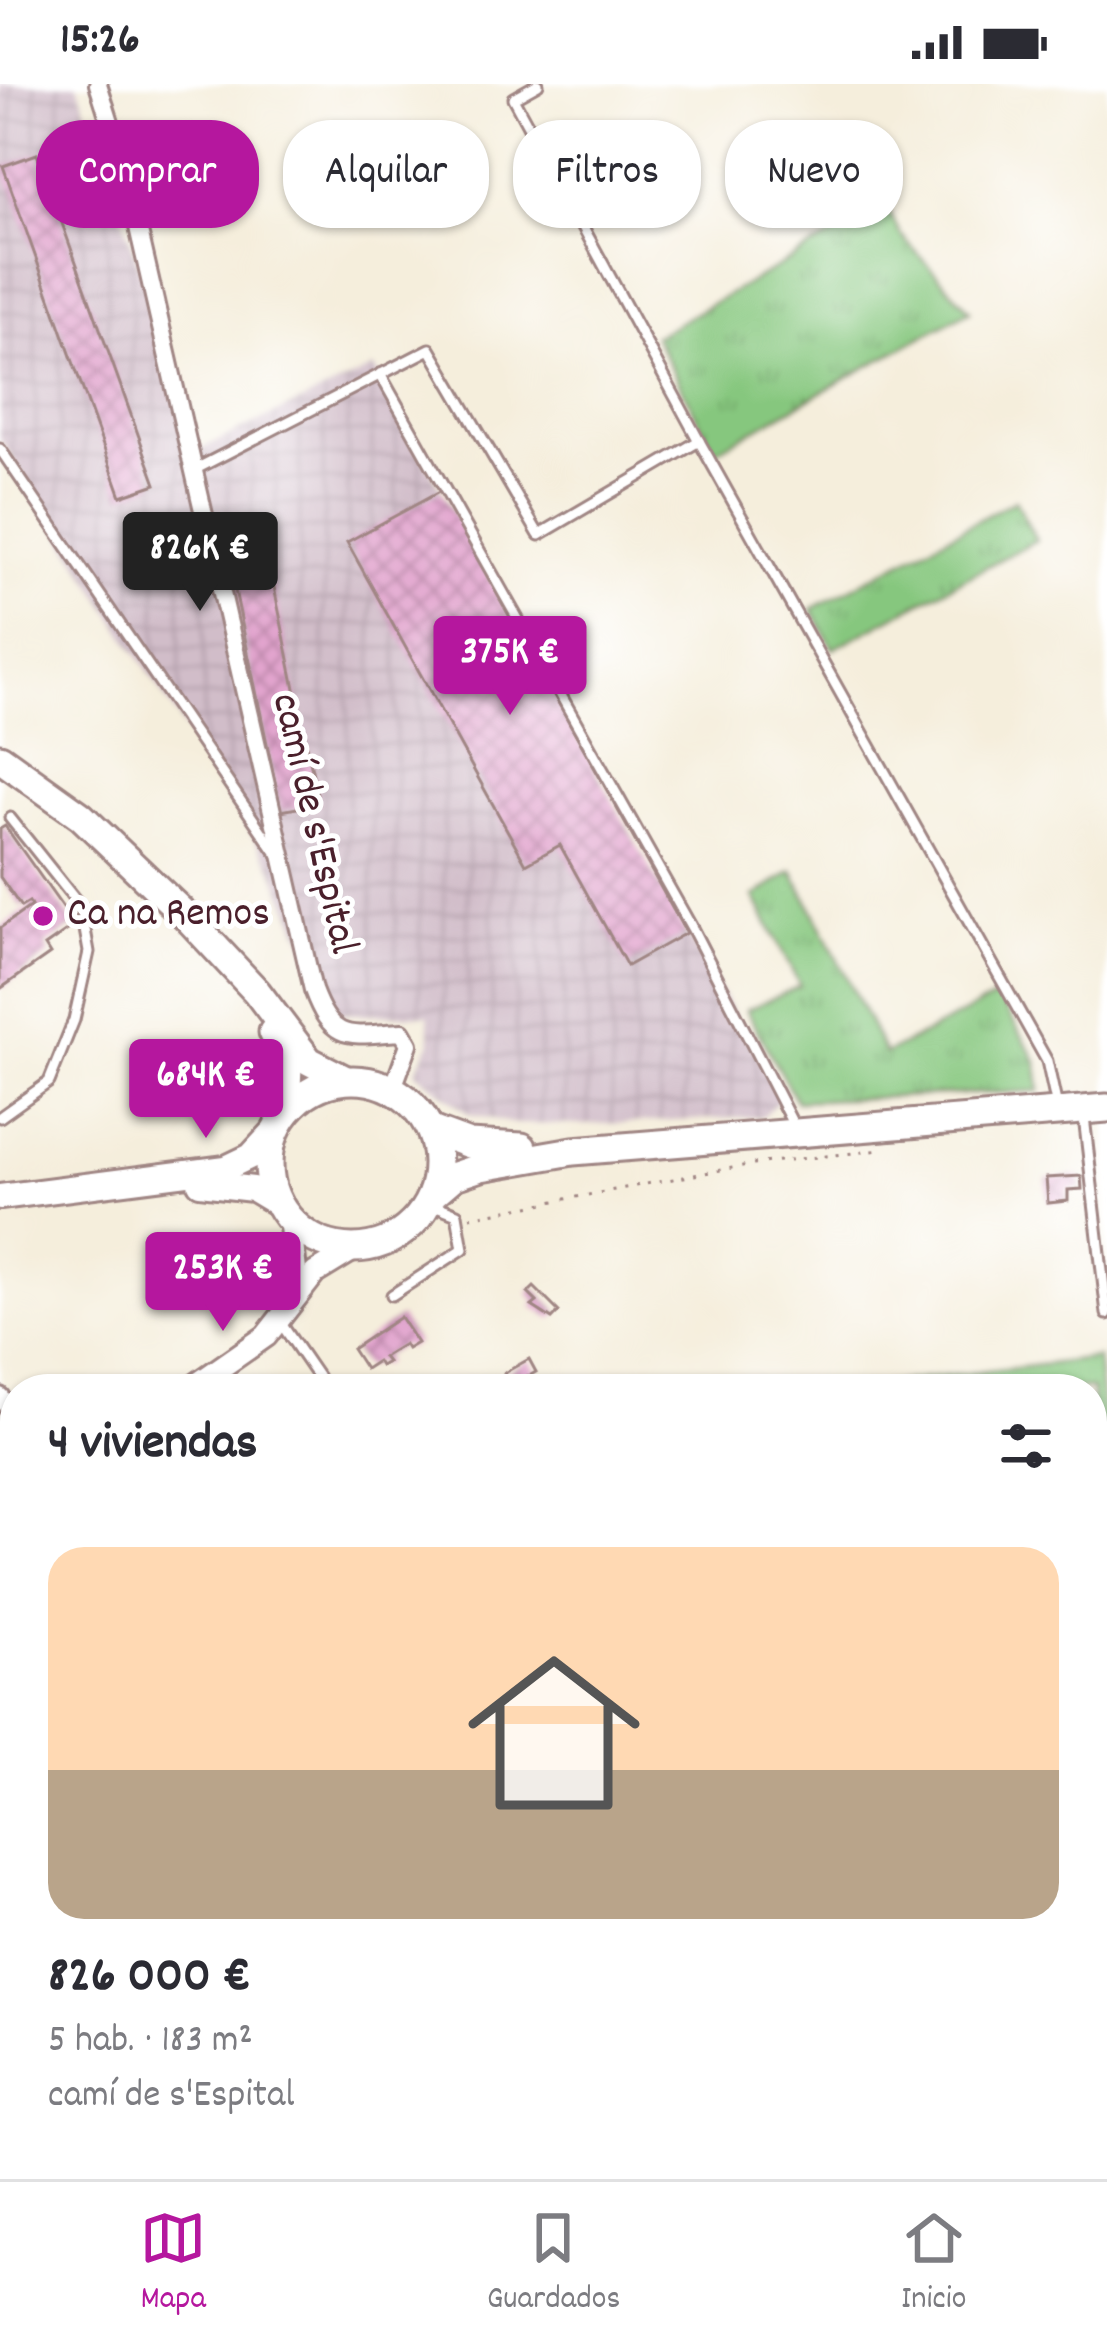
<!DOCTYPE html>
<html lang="es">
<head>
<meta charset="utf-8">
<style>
	body { margin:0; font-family:Dekko,sans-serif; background:#f2f2f3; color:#2b2b33; height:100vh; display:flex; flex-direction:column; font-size:45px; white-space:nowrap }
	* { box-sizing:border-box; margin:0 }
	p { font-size:39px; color:#7c7c81 }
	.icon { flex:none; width:66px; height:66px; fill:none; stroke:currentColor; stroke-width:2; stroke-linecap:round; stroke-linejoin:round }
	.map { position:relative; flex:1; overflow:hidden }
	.details { position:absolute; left:0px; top:1290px; width:1107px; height:807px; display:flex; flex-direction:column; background:#fff; border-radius:48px 48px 0 0; box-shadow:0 3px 9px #0004 }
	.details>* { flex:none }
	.guide { position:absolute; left:36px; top:36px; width:1035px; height:108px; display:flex; gap:24px }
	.price { position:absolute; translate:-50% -102px; padding:0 27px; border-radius:12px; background:#b5179e; color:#fff; font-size:39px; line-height:78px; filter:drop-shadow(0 3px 6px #0008) }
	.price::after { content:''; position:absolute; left:50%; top:72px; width:36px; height:27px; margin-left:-18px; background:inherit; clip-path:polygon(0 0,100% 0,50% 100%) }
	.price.selected { background:#222; color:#fff }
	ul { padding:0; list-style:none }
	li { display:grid; align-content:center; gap:24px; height:636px; padding:0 48px }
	li span { display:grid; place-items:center; height:372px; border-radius:36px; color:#555 }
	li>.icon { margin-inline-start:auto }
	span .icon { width:216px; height:216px; fill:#fffc; stroke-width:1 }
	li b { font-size:51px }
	h2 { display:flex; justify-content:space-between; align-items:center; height:144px; padding:0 48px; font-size:51px }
	.chip { padding:0 42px; border-radius:48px; background:#fff; box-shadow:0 3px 9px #0004; font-size:42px; line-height:108px }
	.chip.selected { background:#b5179e; color:#fff }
	.status { display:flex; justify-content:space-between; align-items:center; height:84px; padding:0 60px; background:#fff; direction:ltr }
	.status svg { height:33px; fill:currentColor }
	.tab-bar { display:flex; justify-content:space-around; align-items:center; height:168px; border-top:3px solid #e1e1e2; background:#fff; font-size:33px; color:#7c7c81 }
	.tab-bar a { display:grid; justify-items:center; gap:6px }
	.tab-bar .selected { color:#b5179e }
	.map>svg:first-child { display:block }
	.industrial { fill:url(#industrial-grid) }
	.grass { fill:url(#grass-tufts); stroke:#687354; stroke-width:3 }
	.forest { fill:url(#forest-firs); stroke:#5b664c; stroke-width:3 }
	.building { fill:url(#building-cross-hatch) }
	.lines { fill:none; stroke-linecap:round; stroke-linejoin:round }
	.service-casing { stroke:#a08684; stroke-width:15 }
	.minor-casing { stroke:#a08684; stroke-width:22 }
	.tertiary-casing { stroke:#a08684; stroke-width:27 }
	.secondary-casing { stroke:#a08684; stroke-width:30 }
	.primary-casing { stroke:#a08684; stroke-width:33 }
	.path { stroke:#a08684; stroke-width:3; stroke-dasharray:3 9; stroke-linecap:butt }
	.service { stroke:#fff; stroke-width:9 }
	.minor { stroke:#fff; stroke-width:16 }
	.tertiary { stroke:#fff; stroke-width:21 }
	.secondary { stroke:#fff; stroke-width:24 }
	.primary { stroke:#fff; stroke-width:27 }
	.poi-dot { fill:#b5179e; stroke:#fff; stroke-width:4.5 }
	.labels { text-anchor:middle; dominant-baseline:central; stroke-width:10; stroke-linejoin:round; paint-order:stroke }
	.street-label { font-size:42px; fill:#4a1f2b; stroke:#fff }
	.poi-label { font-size:42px; fill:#4a1f2b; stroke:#fff; text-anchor:start }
</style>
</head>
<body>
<div class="status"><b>15:26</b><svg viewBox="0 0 49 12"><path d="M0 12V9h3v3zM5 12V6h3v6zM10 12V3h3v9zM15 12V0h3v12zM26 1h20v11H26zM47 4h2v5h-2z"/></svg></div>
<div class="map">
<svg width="1107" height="2095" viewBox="0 0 1107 2095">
	<defs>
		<pattern id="industrial-grid" width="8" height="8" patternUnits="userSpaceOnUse" patternTransform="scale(3)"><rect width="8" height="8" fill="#d1bdc9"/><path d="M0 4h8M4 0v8" fill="none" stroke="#b5a2ad"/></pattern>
		<pattern id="grass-tufts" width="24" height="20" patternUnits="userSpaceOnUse" patternTransform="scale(3)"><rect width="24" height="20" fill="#86c77e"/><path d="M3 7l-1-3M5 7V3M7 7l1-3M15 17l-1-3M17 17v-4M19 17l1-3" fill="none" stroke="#75aa6d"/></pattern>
		<pattern id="forest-firs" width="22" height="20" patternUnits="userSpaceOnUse" patternTransform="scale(3)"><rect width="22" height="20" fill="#6cac6d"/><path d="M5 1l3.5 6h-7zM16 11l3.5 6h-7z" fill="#5b8b5a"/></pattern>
		<pattern id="building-cross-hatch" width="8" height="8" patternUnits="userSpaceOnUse" patternTransform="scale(3)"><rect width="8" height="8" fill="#e2a4ce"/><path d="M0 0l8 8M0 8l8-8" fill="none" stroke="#b985a7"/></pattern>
	</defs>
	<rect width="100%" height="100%" fill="#fff"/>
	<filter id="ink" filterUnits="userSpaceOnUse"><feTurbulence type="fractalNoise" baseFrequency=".00833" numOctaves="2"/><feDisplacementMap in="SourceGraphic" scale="24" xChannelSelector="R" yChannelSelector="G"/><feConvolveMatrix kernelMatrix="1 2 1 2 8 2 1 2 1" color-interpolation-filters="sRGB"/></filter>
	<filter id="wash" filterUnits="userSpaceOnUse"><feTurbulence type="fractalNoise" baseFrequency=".004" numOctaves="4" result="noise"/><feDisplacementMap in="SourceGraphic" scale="48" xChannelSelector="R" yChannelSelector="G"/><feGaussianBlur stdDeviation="2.7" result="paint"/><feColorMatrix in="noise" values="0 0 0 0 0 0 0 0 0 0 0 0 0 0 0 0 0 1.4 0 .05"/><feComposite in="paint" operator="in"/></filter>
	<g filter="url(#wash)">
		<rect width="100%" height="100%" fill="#f5eedc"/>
		<path class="industrial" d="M0,0H78L200,365L374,284L686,849L783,1013L761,1033L582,1041L515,1040L469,1030L415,987L431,958L428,931L335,930L271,781L0,355Z"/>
		<g class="grass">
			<path d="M886,122L900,150L970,226L715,367L654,252Z"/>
			<path d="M1015,416L1036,456L833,565L812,525Z"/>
			<path d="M793,787L885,970L998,912L1037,977L1040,1007L796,1017L746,926L800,902L754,813Z"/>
			<path d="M1097,1274L1107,1360V1448L1092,1451V1305H843Z"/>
			<path d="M1107,1700V1975L1092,1980V1702Z"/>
		</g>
		<path class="forest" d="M361,2082H530L539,2095H357Z"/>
		<g id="blocks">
			<g class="building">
				<path d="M37,70L156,400L121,412L3,82Z"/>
				<path d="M441,407L686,849L627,882L560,761L526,780L347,458Z"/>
				<path d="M269,479L319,720L281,727L231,487Z"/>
				<path d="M5,742L75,841L45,862L50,870L0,905V844L31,822L29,818L21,823L0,793V745Z"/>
				<path d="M1081,1092L1082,1105L1068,1106V1117L1048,1119L1046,1094Z"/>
				<path d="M534,1203L559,1228L552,1235L532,1222L537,1218L528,1209Z"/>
				<path d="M400,1233L417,1259L407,1265L404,1260L383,1273L387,1278L380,1282L377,1277L365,1285L352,1265Z"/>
				<path d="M529,1275L536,1288L511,1302L504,1289Z"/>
			</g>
		</g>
	</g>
	<g filter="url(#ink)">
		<use href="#blocks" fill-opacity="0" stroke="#a08684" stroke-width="3"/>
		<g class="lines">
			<g class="service-casing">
				<g id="service">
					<path d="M538,0L513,14L699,357"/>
					<path d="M380,290L692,844L795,1044"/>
					<path d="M0,365L275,767"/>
					<path d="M194,386L430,265L539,451L699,357L1047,977L1057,1023"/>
					<path d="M0,1033L49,998L74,936L89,868L81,823L10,734"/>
					<path d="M1084,1033L1107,1230"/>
					<path d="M392,1211L463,1165L457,1130L429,1119"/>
					<path d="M280,1238L326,1305"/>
				</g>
			</g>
			<g class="minor-casing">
				<g id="minor">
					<path d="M98,0L124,82L313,906C333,960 349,951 402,948L409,960L393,1004"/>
					<path d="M0,1312L15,1334"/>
				</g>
			</g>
			<g class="tertiary-casing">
				<g id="tertiary">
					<path d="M288,1220L296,1192L290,1137"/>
					<path d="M190,1305L266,1252L315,1189L356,1164"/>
					<path d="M0,1426L15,1417"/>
				</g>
			</g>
			<g class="secondary-casing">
				<g id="secondary">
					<path d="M200,1099L253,1105L278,1120"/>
					<path d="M0,1113L226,1084L251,1072L276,1045"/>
				</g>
			</g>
			<g class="primary-casing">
				<g id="primary">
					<path d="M0,674L81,732L187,833L257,908L309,977L344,995"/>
					<path d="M273,948L288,981L286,1028"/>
					<circle cx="353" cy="1080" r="84"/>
					<path d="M431,1046L469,1060L522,1063"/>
					<path d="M433,1110L454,1092L481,1083L573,1067L1107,1024"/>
				</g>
			</g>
			<g class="path">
				<path d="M470,1133L753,1080L881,1066"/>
				<path d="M0,1766L15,1788"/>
				<path d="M214,2082L222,2095"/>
			</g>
			<use href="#service" class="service"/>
			<use href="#minor" class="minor"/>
			<use href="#tertiary" class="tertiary"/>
			<use href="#secondary" class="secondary"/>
			<use href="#primary" class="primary"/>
		</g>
	</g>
	<circle class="poi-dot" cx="43" cy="832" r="12"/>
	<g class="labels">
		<g class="street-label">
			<text transform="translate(312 740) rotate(77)">camí de s'Espital</text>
		</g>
		<g class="poi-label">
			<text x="67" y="832">Ca na Remos</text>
		</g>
	</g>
</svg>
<b class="price selected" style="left:200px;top:530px">826K €</b>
<b class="price" style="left:510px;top:634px">375K €</b>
<b class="price" style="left:206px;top:1057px">684K €</b>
<b class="price" style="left:223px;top:1250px">253K €</b>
<div class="guide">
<a class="chip selected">Comprar</a>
<a class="chip">Alquilar</a>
<a class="chip">Filtros</a>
<a class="chip">Nuevo</a>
</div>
<section class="details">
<h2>4 viviendas<svg class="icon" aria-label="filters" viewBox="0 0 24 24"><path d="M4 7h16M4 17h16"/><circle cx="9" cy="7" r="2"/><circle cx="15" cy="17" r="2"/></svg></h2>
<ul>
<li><span style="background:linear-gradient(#ffd9b3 60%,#b9a48a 0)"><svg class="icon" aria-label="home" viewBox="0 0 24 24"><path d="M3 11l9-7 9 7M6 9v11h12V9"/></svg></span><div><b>826 000 €</b><p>5 hab. · 183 m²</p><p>camí de s'Espital</p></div></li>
</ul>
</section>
</div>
<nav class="tab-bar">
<a class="selected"><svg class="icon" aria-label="map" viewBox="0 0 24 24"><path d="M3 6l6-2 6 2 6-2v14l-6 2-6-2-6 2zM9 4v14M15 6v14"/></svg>Mapa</a>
<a><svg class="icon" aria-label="saved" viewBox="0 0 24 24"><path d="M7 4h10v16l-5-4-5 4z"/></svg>Guardados</a>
<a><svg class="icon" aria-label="home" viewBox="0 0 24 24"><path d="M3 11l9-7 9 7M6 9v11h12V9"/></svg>Inicio</a>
</nav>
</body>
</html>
